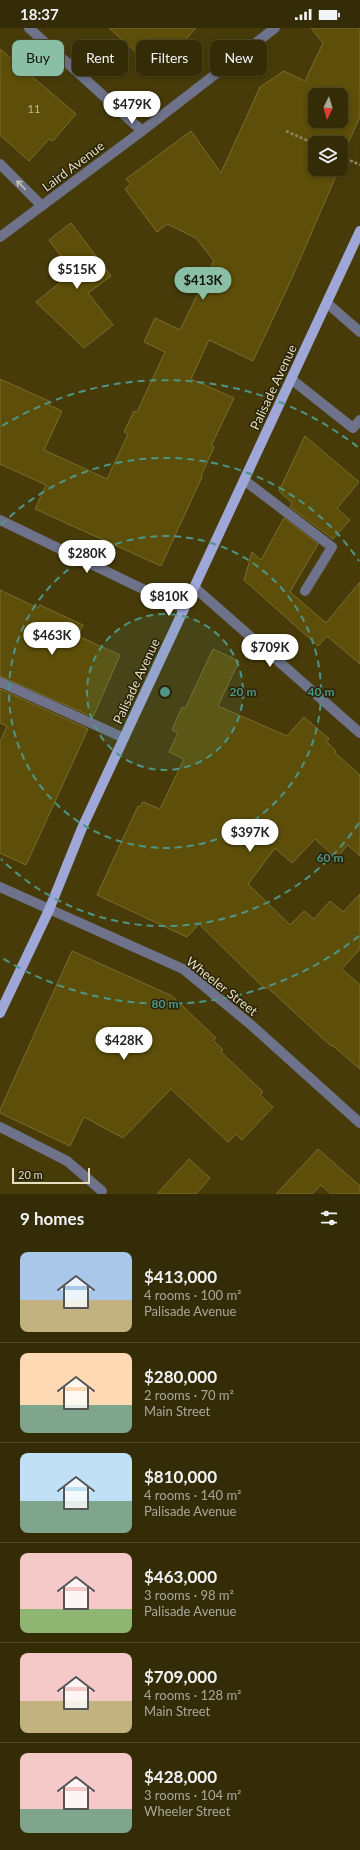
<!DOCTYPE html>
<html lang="en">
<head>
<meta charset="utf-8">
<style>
	body { margin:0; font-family:Lato,sans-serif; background:#3c3411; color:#f1f3f6; height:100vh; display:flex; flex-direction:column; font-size:15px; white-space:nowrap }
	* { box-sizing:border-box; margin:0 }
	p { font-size:13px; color:#a9a79b }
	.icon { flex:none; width:22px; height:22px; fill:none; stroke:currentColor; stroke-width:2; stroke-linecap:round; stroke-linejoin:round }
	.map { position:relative; height:1166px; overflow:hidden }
	.panel { display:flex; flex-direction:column; background:#342c07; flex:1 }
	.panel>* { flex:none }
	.guide { position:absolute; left:12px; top:12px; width:336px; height:36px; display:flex; gap:8px }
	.needle { width:26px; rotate:185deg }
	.controls { position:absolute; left:308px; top:60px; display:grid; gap:8px }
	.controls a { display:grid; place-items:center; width:40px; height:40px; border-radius:8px; background:#342c07; box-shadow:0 2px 6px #0003,0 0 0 1px #4e4828; font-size:20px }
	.scale { position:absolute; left:12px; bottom:10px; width:78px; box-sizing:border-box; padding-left:4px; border:2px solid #e5debf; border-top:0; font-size:11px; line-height:14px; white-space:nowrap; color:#e5debf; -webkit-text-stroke:3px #292309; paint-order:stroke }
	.price { position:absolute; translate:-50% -34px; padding:0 9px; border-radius:14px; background:#fff; color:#222; font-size:13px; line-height:26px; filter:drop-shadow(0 1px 2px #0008) }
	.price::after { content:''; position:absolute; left:50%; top:24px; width:12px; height:9px; margin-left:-6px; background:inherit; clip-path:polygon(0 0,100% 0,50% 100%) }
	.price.current { background:#8abfa5; color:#111 }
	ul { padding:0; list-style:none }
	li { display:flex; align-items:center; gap:12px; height:100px; padding:0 20px }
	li+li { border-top:1px solid #4e4828 }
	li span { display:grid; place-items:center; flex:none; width:112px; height:80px; border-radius:8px; color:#555 }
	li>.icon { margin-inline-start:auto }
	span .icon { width:48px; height:48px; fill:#fffc; stroke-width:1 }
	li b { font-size:17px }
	h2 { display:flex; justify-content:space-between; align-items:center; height:48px; padding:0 20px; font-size:17px }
	.pill { padding:0 14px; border-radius:8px; background:#342c07; box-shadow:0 2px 6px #0003,0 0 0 1px #4e4828; font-size:14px; line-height:36px }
	.pill.current { background:#8abfa5; color:#111 }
	.status { display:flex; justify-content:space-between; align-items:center; height:28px; padding:0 20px; background:#342c07; direction:ltr }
	.status svg { height:11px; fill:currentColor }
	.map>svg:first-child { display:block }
	.building { fill:#5d4f09; stroke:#7b6d2f; fill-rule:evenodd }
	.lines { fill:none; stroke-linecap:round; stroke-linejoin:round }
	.path { stroke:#90875e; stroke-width:2.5; stroke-dasharray:3 2; stroke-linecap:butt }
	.minor { stroke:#6e738b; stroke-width:10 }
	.major { stroke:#9fa7d8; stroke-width:10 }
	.oneway { stroke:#c7c3b2 }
	.ring { fill:none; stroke:#4f9586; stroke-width:2; stroke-dasharray:7 5 }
	.labels { text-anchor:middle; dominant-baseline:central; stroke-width:3; stroke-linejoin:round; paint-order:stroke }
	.number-label { font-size:11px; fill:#c3ba92 }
	.street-label { font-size:13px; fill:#e5debf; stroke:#292309 }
	.centre { fill:#4f9586; stroke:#292309; stroke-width:2 }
	.ring-label { font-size:12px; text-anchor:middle; font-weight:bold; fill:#4f9586; stroke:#292309; stroke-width:3; stroke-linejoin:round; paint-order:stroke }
</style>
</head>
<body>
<div class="status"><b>18:37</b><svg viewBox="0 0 49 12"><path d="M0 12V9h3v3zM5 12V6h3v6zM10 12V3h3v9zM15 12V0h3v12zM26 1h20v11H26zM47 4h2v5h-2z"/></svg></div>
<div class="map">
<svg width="360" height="1166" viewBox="0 0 360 1166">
	<rect width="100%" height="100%" fill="#463b09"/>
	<g class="building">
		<path d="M109,0H196L171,28L168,26L153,43L136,28L138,26Z"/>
		<path d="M311,0H360V89L341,131V115H315V141H339L291,252L253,333L209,312L191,351L234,370L211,418L214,419L201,448L202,449L161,538L35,481L46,457L0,436V351L51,374L49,377L62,383L44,422L107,451L128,406L124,404L134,383L137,384L165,324L144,314L155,290L180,302L214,233L196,210L167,196L157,204L125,161L131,156L126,151L191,103L221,145L260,59L284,43L305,53L323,15ZM315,67H341V93H315Z"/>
		<path d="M0,21L76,86L53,113L49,111L29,133L0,107Z"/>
		<path d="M71,195L111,248L88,265L113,297L84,320L36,274L73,244L49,212Z"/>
		<path d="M305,408L359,454L337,480L350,492L333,511L290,479L292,475L279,463Z"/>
		<path d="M284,490L318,516L290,564L326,595L360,554V636L327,608L318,618L244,552L252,524L261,532Z"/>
		<path d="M0,562L38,580L40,577L83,597L78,608L120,627L93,689L0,648Z"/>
		<path d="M213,621L239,633L218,678L287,708L304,689L329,711L327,714L336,723L335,725L360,747V828L348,817L336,830L315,811L292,835L275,820L248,856L290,897L304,883L314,891L330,873L343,884L360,866V921L342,941L360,957V1041L332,1017L331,1018L267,959L265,961L199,896L187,909L97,867L138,778L140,779L143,774L160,781L184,731L169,724L178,705L172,702L182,679L185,681Z"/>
		<path d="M0,661L88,701L26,837L0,825V714L7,698L0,695Z"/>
		<path d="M72,923L172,968L216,1010L213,1012L223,1022L221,1024L263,1064L260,1067L273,1079L242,1112L236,1106L228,1114L171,1061L123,1110L84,1089L70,1118L0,1085V1082Z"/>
		<path d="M318,1121L360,1158V1166H331L321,1157L312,1166H276Z"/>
		<path d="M189,1131L210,1150L196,1166H157Z"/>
	</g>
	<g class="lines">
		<g class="path">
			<path d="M286,103L315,116"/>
			<path d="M341,128L360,137"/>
		</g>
		<g class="minor">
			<path d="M29,0L142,103"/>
			<path d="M0,136L42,178"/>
			<path d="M0,209L142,103L275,0"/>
			<path d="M327,275L360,304"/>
			<path d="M291,351L353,400L360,392"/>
			<path d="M244,452L332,519L305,563"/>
			<path d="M0,492L184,581"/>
			<path d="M194,559L360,705"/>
			<path d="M0,654L124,710"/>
			<path d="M0,859L183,941L250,996L360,1095"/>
			<path d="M0,1099L67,1133L102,1163"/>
		</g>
		<path class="major" d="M0,985L49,882L82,800L360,203"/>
	</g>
	<defs><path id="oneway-shaft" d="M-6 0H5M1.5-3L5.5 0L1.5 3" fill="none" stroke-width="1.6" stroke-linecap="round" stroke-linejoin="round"/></defs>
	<use class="oneway" href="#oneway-shaft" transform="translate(21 157) rotate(-135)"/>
	<circle cx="165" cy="664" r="78" fill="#4f9586" fill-opacity=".12"/>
	<g class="ring">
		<circle cx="165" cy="664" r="78"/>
		<circle cx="165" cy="664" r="156"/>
		<path d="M359 795A234 234 0 0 1 1 831M1 497A234 234 0 0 1 359 533"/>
		<path d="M359 908A312 312 0 0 1 2 930M2 398A312 312 0 0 1 359 420"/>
	</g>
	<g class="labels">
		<g class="number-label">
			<text x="34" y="80">11</text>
		</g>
		<g class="street-label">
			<text transform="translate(73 138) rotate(-37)">Laird Avenue</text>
			<text transform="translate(273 359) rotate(-65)">Palisade Avenue</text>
			<text transform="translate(136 653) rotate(-65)">Palisade Avenue</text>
			<text transform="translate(222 958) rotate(38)">Wheeler Street</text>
		</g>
	</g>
	<circle cx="165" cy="664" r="6" class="centre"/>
	<g class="ring-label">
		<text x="243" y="668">20 m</text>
		<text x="321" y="668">40 m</text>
		<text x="330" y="834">60 m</text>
		<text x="165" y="980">80 m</text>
	</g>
</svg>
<div class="controls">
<a><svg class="needle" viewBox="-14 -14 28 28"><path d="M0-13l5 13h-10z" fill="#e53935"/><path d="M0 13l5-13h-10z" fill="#a9a79b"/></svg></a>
<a><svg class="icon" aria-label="layers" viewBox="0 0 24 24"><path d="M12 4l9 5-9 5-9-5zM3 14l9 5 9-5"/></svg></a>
</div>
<div class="scale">20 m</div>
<b class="price" style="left:132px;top:97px">$479K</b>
<b class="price" style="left:77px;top:262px">$515K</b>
<b class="price current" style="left:203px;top:273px">$413K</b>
<b class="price" style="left:87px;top:546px">$280K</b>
<b class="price" style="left:169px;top:589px">$810K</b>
<b class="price" style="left:52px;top:628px">$463K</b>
<b class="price" style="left:270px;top:640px">$709K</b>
<b class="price" style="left:250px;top:825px">$397K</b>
<b class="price" style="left:124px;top:1033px">$428K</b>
<div class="guide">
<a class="pill current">Buy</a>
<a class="pill">Rent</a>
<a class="pill">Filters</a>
<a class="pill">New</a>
</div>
</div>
<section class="panel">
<h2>9 homes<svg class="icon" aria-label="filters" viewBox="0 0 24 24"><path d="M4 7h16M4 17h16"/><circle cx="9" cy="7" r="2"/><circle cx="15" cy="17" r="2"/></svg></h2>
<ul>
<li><span style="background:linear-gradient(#a9c7e8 60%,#c2b280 0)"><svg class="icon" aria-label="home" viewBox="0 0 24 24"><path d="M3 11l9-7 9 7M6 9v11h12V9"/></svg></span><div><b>$413,000</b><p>4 rooms · 100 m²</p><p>Palisade Avenue</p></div></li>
<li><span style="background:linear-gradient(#ffd9b3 65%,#7fa58c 0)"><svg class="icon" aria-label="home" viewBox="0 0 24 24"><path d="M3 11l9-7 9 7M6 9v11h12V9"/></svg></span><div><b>$280,000</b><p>2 rooms · 70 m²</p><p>Main Street</p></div></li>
<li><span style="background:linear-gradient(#bfe0f5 60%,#7fa58c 0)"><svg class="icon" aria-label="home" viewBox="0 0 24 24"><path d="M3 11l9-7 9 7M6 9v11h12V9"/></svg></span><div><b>$810,000</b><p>4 rooms · 140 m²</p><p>Palisade Avenue</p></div></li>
<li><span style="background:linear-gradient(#f6c9c9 70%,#8fb573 0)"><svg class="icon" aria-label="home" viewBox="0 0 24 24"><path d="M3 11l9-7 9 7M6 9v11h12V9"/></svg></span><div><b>$463,000</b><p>3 rooms · 98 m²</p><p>Palisade Avenue</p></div></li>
<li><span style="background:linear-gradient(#f6c9c9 60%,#c2b280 0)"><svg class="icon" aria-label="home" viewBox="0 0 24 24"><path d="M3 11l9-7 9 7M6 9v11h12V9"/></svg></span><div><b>$709,000</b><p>4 rooms · 128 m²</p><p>Main Street</p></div></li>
<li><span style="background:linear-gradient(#f6c9c9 70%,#7fa58c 0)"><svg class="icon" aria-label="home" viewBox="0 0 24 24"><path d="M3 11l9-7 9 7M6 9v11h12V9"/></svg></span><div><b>$428,000</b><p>3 rooms · 104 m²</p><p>Wheeler Street</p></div></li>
</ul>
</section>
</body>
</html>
